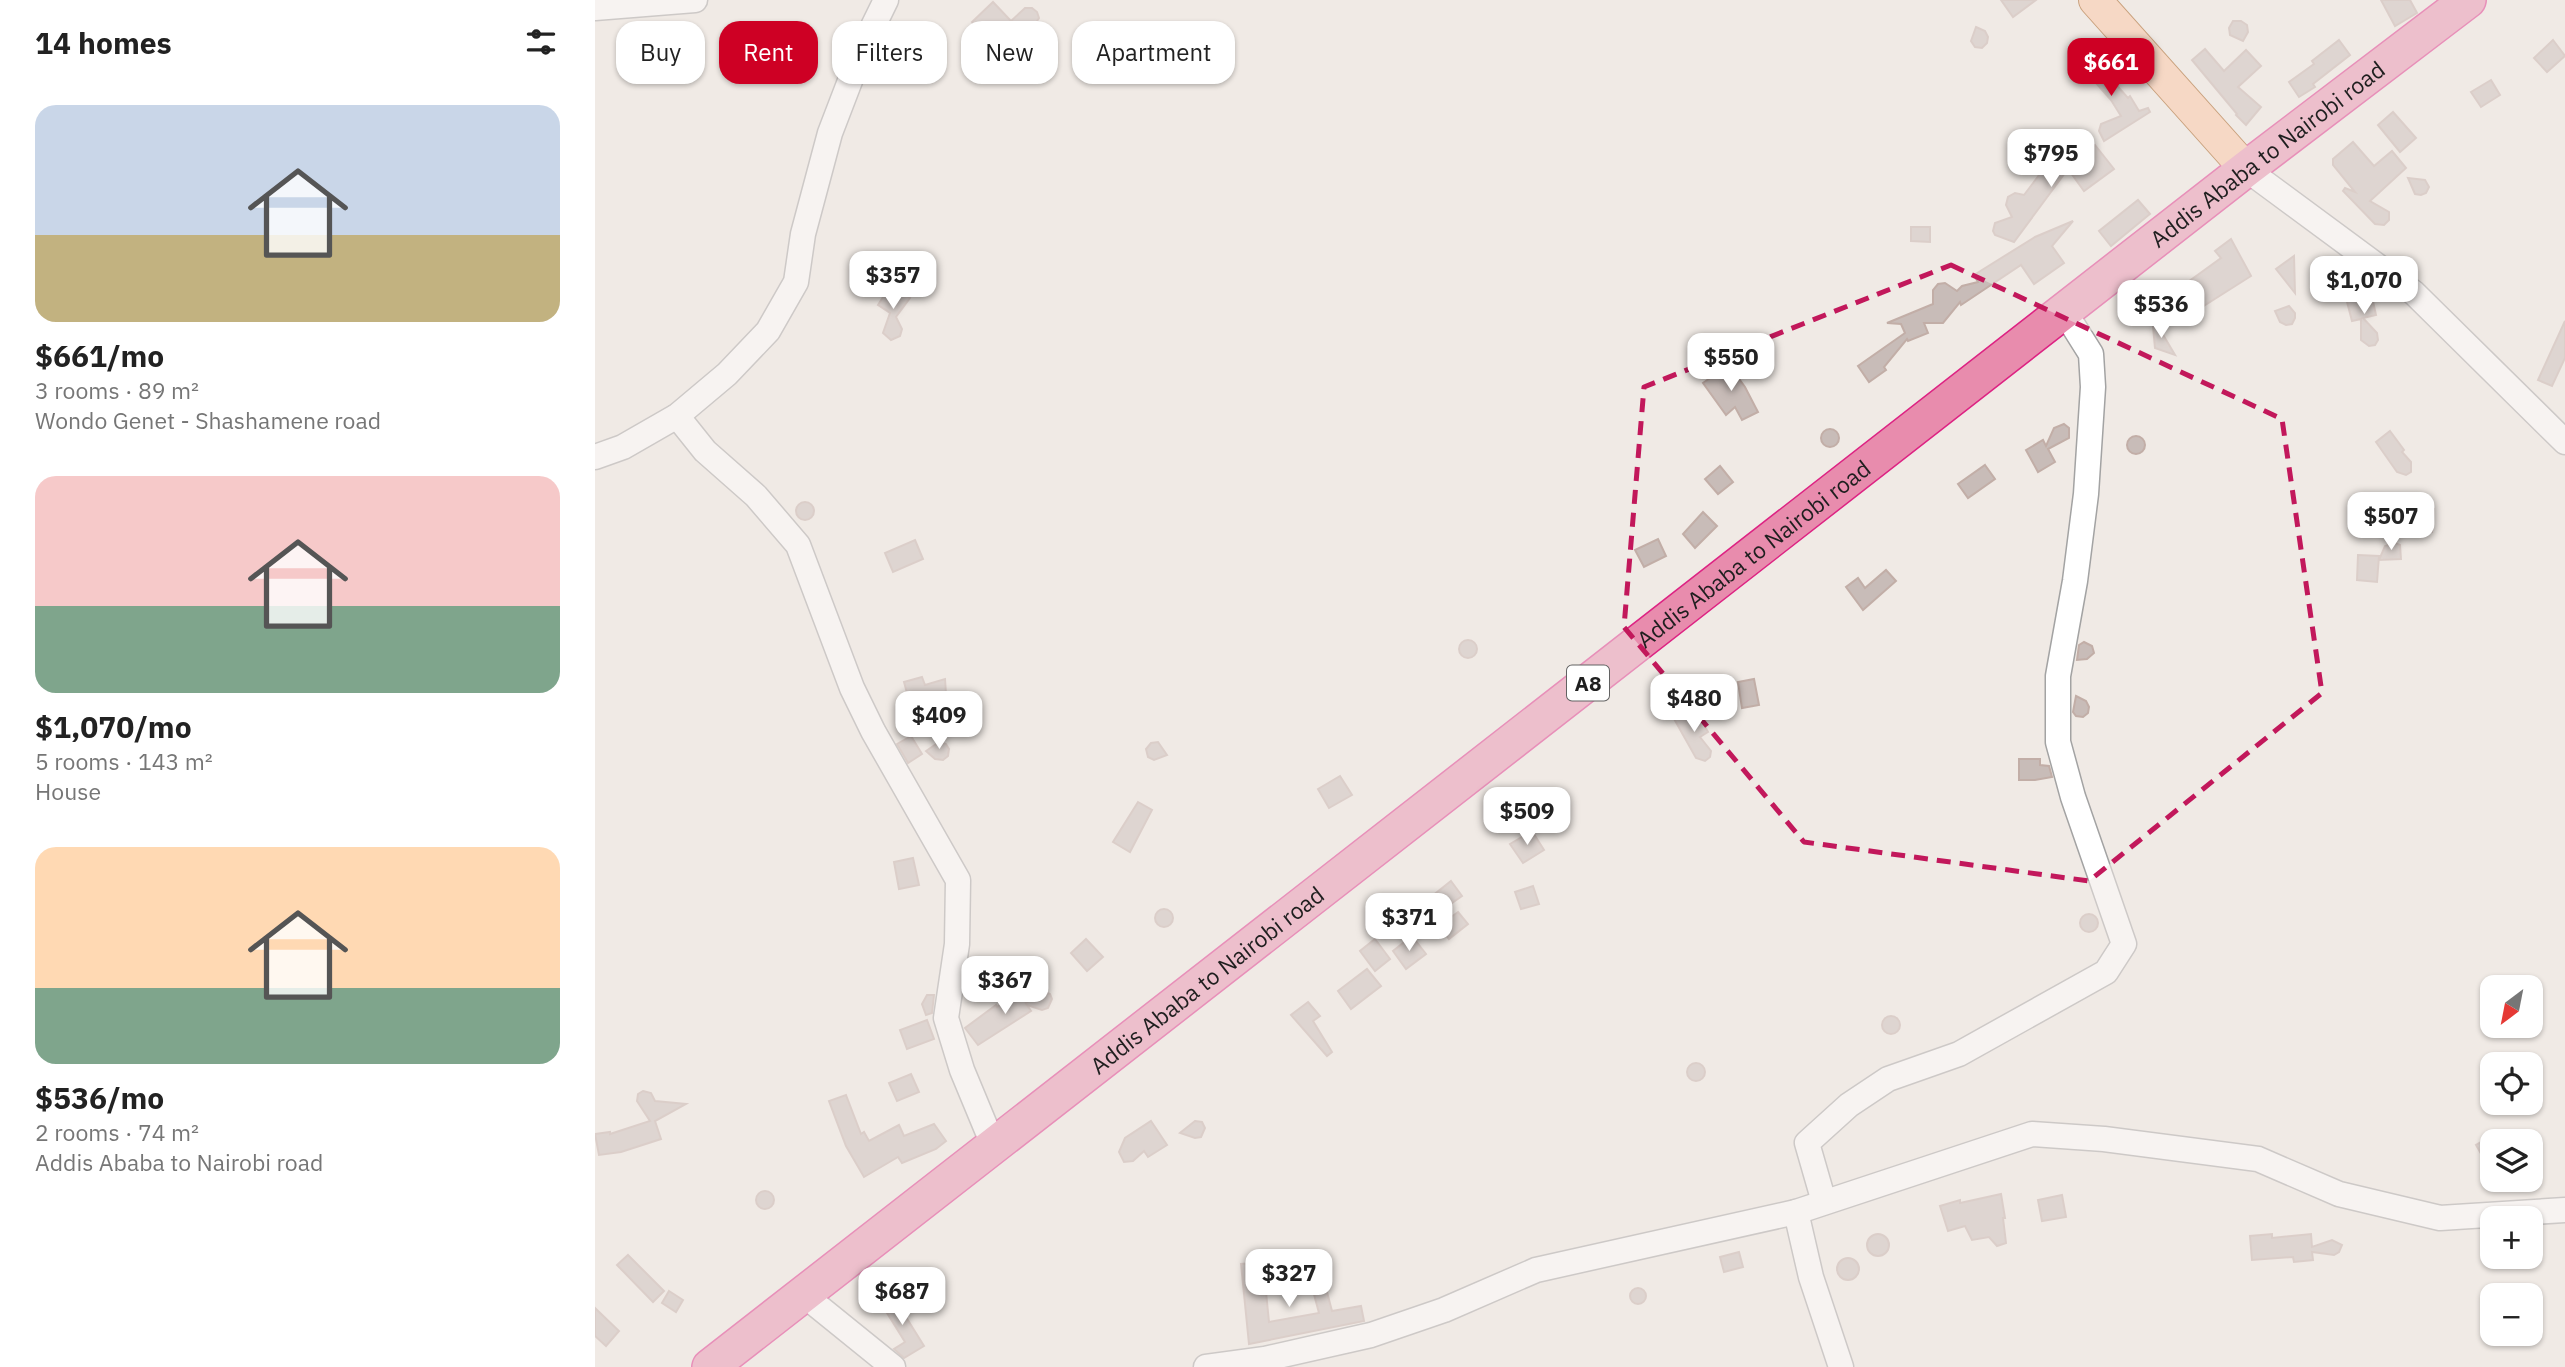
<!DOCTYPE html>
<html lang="en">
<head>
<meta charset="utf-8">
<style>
	body { margin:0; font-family:"IBM Plex Sans",sans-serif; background:#f6f6f6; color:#222; height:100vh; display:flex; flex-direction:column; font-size:26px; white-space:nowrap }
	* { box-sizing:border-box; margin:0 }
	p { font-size:23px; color:#767676 }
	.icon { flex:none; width:38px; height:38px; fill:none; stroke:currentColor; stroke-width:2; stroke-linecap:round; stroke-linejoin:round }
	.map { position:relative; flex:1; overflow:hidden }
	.sheet { display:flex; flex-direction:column; background:#fff; width:595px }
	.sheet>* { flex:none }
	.top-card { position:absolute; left:21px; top:21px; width:665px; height:63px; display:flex; gap:14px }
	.needle { width:46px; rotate:212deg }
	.fabs { position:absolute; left:1885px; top:975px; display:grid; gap:14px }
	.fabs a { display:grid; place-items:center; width:63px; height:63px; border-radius:14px; background:#fff; box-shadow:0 2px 5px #0004; font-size:35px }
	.price { position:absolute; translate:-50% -60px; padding:0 16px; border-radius:14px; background:#fff; color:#222; font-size:23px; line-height:46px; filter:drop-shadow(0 2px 4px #0008) }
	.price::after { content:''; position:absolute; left:50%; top:42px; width:21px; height:16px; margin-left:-10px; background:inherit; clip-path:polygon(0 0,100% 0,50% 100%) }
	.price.current { background:#ce0024; color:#fff }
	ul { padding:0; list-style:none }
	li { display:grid; align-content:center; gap:14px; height:371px; padding:0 35px }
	li span { display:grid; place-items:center; height:217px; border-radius:21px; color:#555 }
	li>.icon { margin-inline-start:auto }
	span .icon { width:126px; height:126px; fill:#fffc; stroke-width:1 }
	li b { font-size:30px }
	h2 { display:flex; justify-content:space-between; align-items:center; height:84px; padding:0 35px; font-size:30px }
	.chip { padding:0 24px; border-radius:21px; background:#fff; box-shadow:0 2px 5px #0004; font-size:24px; line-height:63px }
	.chip.current { background:#ce0024; color:#fff }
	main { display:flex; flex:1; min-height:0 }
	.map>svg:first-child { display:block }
	.building { fill:#c8bcb8; stroke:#c2aea7; stroke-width:2 }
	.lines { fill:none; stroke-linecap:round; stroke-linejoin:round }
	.minor-casing { stroke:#a3a3a3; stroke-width:27 }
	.major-casing { stroke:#9a4c00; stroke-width:34 }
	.highway-casing { stroke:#dd2383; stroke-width:38 }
	.minor { stroke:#fff; stroke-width:24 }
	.major { stroke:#fdc39d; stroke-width:32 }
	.highway { stroke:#e88cad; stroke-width:35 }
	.marked { fill:none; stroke:#c2185b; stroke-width:5; stroke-dasharray:14 9; stroke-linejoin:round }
	.labels { text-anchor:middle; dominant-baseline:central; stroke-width:5; stroke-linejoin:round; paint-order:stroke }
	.shield { fill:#fff; stroke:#626262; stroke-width:2 }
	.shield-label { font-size:21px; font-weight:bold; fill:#1f1f1f }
	.street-label { font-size:23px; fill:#1f1f1f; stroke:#fff }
</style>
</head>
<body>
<main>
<section class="sheet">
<h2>14 homes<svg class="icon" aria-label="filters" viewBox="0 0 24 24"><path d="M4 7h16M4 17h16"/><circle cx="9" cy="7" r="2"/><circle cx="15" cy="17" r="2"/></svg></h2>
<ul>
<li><span style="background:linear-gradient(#c9d6e8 60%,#c2b280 0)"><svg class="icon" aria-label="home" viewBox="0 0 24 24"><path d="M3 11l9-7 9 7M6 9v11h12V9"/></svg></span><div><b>$661/mo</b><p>3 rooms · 89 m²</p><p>Wondo Genet - Shashamene road</p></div></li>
<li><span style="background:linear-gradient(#f6c9c9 60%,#7fa58c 0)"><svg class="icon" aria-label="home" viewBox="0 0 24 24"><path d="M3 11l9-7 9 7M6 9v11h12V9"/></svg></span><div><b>$1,070/mo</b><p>5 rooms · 143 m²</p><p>House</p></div></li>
<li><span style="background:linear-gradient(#ffd9b3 65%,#7fa58c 0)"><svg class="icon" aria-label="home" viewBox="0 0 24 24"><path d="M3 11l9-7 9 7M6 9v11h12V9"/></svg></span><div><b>$536/mo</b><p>2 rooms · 74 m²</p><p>Addis Ababa to Nairobi road</p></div></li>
</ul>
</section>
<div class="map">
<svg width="1970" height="1367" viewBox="0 0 1970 1367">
	<rect width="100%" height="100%" fill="#f0eae5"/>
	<g class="building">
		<path d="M1406,0H1441L1418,17Z"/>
		<path d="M1786,0H1815L1822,13L1800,26Z"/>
		<path d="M398,2L416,21L430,8H437L442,12L444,18L440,24L411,28L429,50L428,56L422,60L415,59L377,22Z"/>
		<path d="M1638,21H1646L1652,25L1653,32L1648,41L1635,35L1634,28Z"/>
		<path d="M1381,27L1390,31L1393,37L1392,43L1387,48L1380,47L1376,41Z"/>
		<path d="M1744,40L1755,55L1718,84L1720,87L1704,97L1694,82L1719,64L1717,61Z"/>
		<path d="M1958,40L1970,56L1952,72L1939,58Z"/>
		<path d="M1489,49L1533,98L1535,96L1544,111L1553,108L1555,112L1509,141L1504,131L1506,124L1526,116L1516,100L1479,58Z"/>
		<path d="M1610,49L1629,71L1651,50L1666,66L1643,87L1666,107L1651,125L1641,115L1642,114L1597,60Z"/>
		<path d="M1896,80L1905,95L1886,107L1876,92Z"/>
		<path d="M1798,112L1821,138L1805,152L1783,125Z"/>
		<path d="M1758,142L1779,166L1797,151L1811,168L1775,201L1794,212V220L1789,225L1780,224L1748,191L1750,188L1760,192L1738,165V159Z"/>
		<path d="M1500,145L1519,169L1489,191L1473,169L1419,242L1400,235L1398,231L1400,223L1417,217L1411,205L1413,197L1420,193L1429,195L1454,162L1462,166Z"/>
		<path d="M1813,178L1830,180L1834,187L1831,193L1826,195L1820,194Z"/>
		<path d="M1543,200L1555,214L1516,246L1504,231Z"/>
		<path d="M1478,221L1457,246L1469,263L1439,284L1426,265L1366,305L1365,302L1348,323H1329L1333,333L1313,341L1312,339L1289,367L1291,370L1274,382L1263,366L1310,333L1306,324L1292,323L1338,304V290L1343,284L1350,283L1362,291L1367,286L1383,282L1379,275L1440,237Z"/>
		<path d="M1316,227H1335V242L1316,241Z"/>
		<path d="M1636,239L1656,276L1596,314H1589L1575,295L1626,258L1620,251Z"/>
		<path d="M1699,256L1700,293L1681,269Z"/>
		<path d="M296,285L315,298L301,317L307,329L305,336L296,340L288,333L295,313L283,305Z"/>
		<path d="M1776,292L1781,315L1768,318L1782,333L1783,340L1780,345L1774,346L1766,340V319L1757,321L1751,298Z"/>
		<path d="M1694,306L1700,313V318L1697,324L1691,325L1685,322L1680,311Z"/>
		<path d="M1557,316L1580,355L1560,348Z"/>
		<path d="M1970,321V358L1957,386L1943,380Z"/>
		<path d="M1134,365L1150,387L1163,412L1147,420L1140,407L1131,415L1108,383Z"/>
		<path d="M1469,424L1474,428V438L1453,449L1460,462L1443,472L1431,450L1448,440L1451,446L1459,428Z"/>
		<circle cx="1235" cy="438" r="9"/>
		<path d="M1795,431L1809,450L1807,452L1816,462V472L1811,475L1802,472L1781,442Z"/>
		<circle cx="1541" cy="445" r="9"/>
		<path d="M1390,465L1400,479L1373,498L1363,484Z"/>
		<path d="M1125,466L1138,482L1123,494L1110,479Z"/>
		<circle cx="210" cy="511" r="9"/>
		<path d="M1819,507L1839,509L1837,532L1817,531Z"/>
		<path d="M1108,512L1122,526L1100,548L1088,534Z"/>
		<path d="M1063,539L1071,556L1049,567L1040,550Z"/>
		<path d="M320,540L328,559L298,572L290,553Z"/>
		<path d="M1800,543L1805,545L1806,559L1784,560L1790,546Z"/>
		<path d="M1763,555L1784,556L1782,582L1762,580Z"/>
		<path d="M1291,570L1301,581L1268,610L1251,587L1263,578L1270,588Z"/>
		<circle cx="873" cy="649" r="9"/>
		<path d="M1489,642L1497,646L1499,653L1492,659L1482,660L1484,645Z"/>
		<path d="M327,677L330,685L350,679L351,694L315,704L309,682Z"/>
		<path d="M1159,679L1164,705L1147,708L1143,682Z"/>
		<path d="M1481,696L1491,701L1494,707L1493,713L1488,717L1481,716L1478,712Z"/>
		<path d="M349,698L362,699L367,703L368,709L364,715L358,717L352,713Z"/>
		<path d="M1100,709L1113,732L1105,737L1116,751L1115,757L1110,761L1101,758L1078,717L1083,713L1086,717Z"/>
		<path d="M316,736L327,754L313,763L302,744Z"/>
		<path d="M344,742L351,744L354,749L353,756L348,760L340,759L331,751Z"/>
		<path d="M563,742L572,755L559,760L553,757L551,749L556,743Z"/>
		<path d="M1424,759H1445V765L1454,766L1457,777L1440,780H1424Z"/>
		<path d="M745,776L757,795L734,808L723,789Z"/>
		<path d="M543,802L557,810L535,852L518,842Z"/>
		<path d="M937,831L949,850L928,863L915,844Z"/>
		<path d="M318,858L324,885L304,889L299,862Z"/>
		<path d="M856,881L867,896L847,910L836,897Z"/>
		<path d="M938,886L944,904L926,909L920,892Z"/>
		<circle cx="569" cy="918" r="9"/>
		<path d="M863,912L873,924L854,939L844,926Z"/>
		<circle cx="1494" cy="923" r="9"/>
		<path d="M817,936L831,954L811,969L798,951Z"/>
		<path d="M491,939L508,957L492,971L476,953Z"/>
		<path d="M780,939L795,959L780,971L765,951Z"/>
		<path d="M772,969L786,986L756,1009L743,991Z"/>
		<path d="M447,991L455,994L457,999L453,1008L447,1010L432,1005L436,1011L383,1045L370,1028L401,1005L402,1007L424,992L431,1003Z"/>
		<path d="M332,995H339L337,1013L331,1015L327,1004Z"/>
		<path d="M713,1002L725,1016L718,1021L737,1052L732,1056L696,1015Z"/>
		<circle cx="1296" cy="1025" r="9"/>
		<path d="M332,1020L339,1039L312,1049L305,1030Z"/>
		<circle cx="1101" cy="1072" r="9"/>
		<path d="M316,1074L324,1092L302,1101L294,1083Z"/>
		<path d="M48,1091L56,1093L60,1101L91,1104L60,1121L66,1139L26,1152L4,1155L0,1134L15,1132V1134L55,1121L42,1101L43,1094Z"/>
		<path d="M251,1095L266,1134L269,1132L274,1141L304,1125L309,1136L339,1124L351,1141L341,1149L307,1163L303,1157L269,1177L251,1146L234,1101Z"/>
		<path d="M556,1121L572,1145L553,1157L549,1151L538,1161L529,1162L524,1152L530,1138Z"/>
		<path d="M600,1121L607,1122L610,1128L606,1137L600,1138L585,1133Z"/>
		<path d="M1897,1136V1173L1881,1145Z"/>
		<circle cx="170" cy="1200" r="9"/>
		<path d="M1406,1194L1410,1218H1408L1411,1243L1402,1246L1394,1237L1377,1240L1370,1226L1353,1231L1345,1206L1365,1200V1203Z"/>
		<path d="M1467,1195L1471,1217L1447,1221L1443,1200Z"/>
		<path d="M1677,1234V1238L1716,1234L1717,1247L1737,1240L1747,1245L1744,1252L1739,1255L1717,1252L1718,1260L1699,1262L1698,1257L1657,1260L1655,1236Z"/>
		<circle cx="1283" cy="1245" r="11"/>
		<path d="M1144,1252L1148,1267L1129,1272L1125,1257Z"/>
		<path d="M33,1255L69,1291L58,1302L22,1265Z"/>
		<circle cx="1253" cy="1269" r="11"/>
		<path d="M668,1262L674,1322L724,1313L713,1272L726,1269L737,1311L766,1306L769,1321L654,1344L646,1264Z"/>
		<circle cx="1043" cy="1296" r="8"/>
		<path d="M74,1291L88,1300L81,1312L67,1303Z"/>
		<path d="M296,1293L329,1346L309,1358L299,1349L310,1342L284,1300Z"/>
		<path d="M0,1308L24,1331L11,1346L0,1336Z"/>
	</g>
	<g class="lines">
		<g class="minor-casing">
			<g id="minor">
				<path d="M0,8L100,0"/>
				<path d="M1651,169L1819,293L1970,442"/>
				<path d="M82,416L110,451L161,496L203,545L257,688L278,731L363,880L362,944L351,1018L367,1070L399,1147"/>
				<path d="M0,457L28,447L82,416L132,374L173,331L201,282L208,234L235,133L268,47L291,0"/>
				<path d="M1229,1202L1212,1143L1254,1105L1293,1079L1364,1054L1511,972L1529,944L1478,797L1463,742V676L1480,581L1491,494L1498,387L1496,354L1469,311"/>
				<path d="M1201,1212L1216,1277L1246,1367"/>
				<path d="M209,1295L298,1367"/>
				<path d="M611,1367L670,1359L776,1335L849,1310L941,1270L1201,1212L1437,1134L1509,1139L1663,1159L1744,1194L1845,1218L1970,1210"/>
			</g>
		</g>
		<g class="major-casing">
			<path id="major" d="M1500,0L1651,169"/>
		</g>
		<g class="highway-casing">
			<g id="highway">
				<path id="s1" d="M115,1367L1651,169L1873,0"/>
			</g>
		</g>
		<use href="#minor" class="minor"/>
		<use href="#major" class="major"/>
		<use href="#highway" class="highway"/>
	</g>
	<path d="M0 0H1970V1367H0ZM1356,265L1687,419L1727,693L1494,881L1209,842L1029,627L1049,387Z" fill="#f0eae5" fill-opacity=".55" fill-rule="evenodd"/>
	<path class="marked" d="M1356,265L1687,419L1727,693L1494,881L1209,842L1029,627L1049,387Z"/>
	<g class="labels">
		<rect class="shield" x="972" y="665.5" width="42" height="35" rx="5"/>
		<g class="shield-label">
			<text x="993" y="683">A8</text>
		</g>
		<g class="street-label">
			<text stroke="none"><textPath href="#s1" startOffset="1974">Addis Ababa to Nairobi road</textPath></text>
			<text stroke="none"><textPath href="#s1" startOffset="1323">Addis Ababa to Nairobi road</textPath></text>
			<text stroke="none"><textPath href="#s1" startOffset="630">Addis Ababa to Nairobi road</textPath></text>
		</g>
	</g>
</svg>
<div class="fabs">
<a><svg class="needle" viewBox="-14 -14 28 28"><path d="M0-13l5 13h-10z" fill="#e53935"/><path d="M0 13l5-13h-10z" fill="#767676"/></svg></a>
<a><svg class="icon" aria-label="locate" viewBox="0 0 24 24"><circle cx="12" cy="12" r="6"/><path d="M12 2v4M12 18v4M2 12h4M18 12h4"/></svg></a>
<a><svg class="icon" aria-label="layers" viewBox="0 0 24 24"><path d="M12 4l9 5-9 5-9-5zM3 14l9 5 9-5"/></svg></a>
<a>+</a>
<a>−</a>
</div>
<b class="price current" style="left:1516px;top:98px">$661</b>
<b class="price" style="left:1456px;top:189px">$795</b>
<b class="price" style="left:298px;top:311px">$357</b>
<b class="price" style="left:1769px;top:316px">$1,070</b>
<b class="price" style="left:1566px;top:340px">$536</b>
<b class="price" style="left:1136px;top:393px">$550</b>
<b class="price" style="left:1796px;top:552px">$507</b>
<b class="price" style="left:1099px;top:734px">$480</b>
<b class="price" style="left:344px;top:751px">$409</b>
<b class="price" style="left:932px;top:847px">$509</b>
<b class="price" style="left:814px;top:953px">$371</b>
<b class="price" style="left:410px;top:1016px">$367</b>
<b class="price" style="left:694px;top:1309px">$327</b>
<b class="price" style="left:307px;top:1327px">$687</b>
<div class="top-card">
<a class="chip">Buy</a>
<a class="chip current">Rent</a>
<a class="chip">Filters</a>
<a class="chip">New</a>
<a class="chip">Apartment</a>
</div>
</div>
</main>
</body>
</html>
